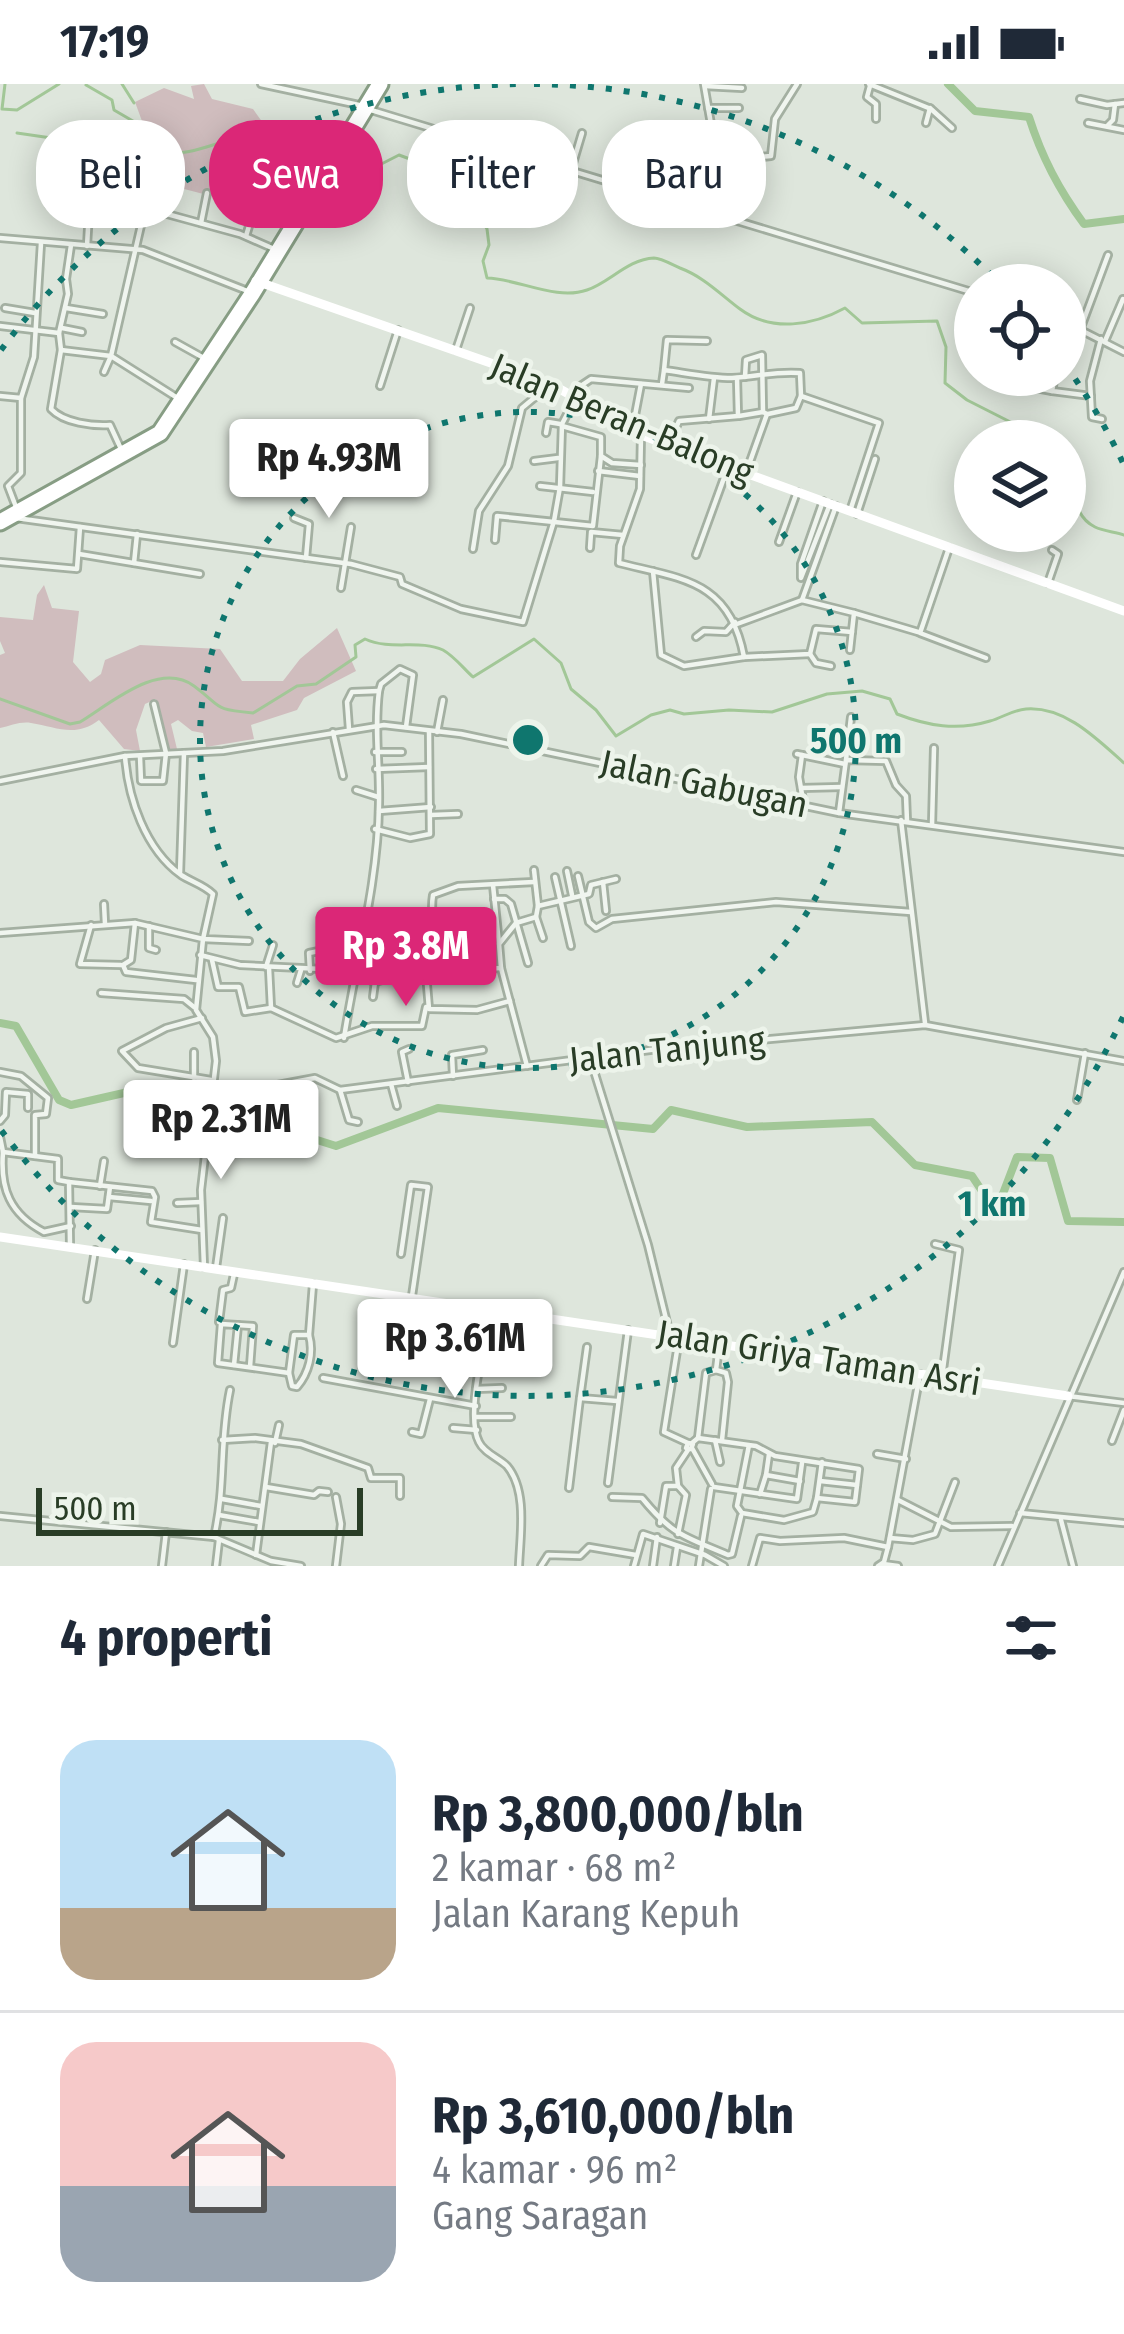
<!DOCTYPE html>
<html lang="id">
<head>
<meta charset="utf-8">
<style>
	body { margin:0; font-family:"Fira Sans Condensed",sans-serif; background:#f6f6f7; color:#1f2937; height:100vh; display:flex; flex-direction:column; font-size:45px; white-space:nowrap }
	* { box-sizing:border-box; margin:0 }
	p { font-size:39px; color:#747a83 }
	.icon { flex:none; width:66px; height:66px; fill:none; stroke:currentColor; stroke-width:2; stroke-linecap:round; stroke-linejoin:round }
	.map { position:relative; height:1482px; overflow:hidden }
	.sheet { display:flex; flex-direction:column; background:#fff; flex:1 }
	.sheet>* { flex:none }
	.guide { position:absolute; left:36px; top:36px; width:1053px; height:108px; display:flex; gap:24px }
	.buttons { position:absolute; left:954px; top:180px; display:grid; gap:24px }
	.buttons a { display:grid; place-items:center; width:132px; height:132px; border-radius:50%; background:#fff; box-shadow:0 6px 30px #0003; font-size:60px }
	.scale { position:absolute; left:36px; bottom:30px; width:327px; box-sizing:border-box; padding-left:12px; border:6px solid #293d26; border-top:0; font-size:33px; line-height:42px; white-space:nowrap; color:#293d26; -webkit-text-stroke:9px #edf4eb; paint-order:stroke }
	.price { position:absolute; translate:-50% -102px; padding:0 27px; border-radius:12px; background:#fff; color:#222; font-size:39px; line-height:78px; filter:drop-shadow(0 3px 6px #0008) }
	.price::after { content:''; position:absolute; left:50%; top:72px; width:36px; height:27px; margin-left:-18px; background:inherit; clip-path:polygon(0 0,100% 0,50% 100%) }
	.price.selected { background:#db2777; color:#fff }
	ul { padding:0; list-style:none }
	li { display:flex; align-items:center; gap:36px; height:300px; padding:0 60px }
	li+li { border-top:3px solid #e0e1e3 }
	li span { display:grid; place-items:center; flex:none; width:336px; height:240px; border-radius:36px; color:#555 }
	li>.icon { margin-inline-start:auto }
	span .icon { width:144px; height:144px; fill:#fffc; stroke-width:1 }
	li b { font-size:51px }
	h2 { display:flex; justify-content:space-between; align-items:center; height:144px; padding:0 60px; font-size:51px }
	.pill { padding:0 42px; border-radius:48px; background:#fff; box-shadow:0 6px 30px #0003; font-size:42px; line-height:108px }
	.pill.selected { background:#db2777; color:#fff }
	.status { display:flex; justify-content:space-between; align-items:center; height:84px; padding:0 60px; background:#fff; direction:ltr }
	.status svg { height:33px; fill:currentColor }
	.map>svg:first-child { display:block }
	.green { fill:#d0bdbe }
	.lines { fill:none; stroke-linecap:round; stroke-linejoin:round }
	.stream { stroke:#a2c797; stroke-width:3 }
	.river { stroke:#a2c797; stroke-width:8 }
	.street-casing { stroke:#a4b0a2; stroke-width:10 }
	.highway-casing { stroke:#879d84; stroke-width:21 }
	.street { stroke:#f0f5ef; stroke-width:4.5 }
	.secondary { stroke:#fff; stroke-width:9 }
	.highway { stroke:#fff; stroke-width:15 }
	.ring { fill:none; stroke:#0f766e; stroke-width:6; stroke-dasharray:6 12 }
	.labels { text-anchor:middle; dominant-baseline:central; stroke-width:9; stroke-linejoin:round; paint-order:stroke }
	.street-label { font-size:36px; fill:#293d26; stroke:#edf4eb }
	.centre { fill:#0f766e; stroke:#edf4eb; stroke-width:6 }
	.ring-label { font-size:36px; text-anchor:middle; font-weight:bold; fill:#0f766e; stroke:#edf4eb; stroke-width:9; stroke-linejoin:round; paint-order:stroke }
</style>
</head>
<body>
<div class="status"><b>17:19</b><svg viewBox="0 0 49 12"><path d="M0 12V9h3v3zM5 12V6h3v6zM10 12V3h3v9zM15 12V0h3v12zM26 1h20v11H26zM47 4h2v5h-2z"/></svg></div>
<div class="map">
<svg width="1124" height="1482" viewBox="0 0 1124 1482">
	<rect width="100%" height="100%" fill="#dee6dc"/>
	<g class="green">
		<path d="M204,0L212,15L253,25L263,39L264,68L277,80L307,89L303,102L262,84L251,75L238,119L165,100L135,18L164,4L194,15L191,2Z"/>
		<path d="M44,501L52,524L79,527L73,578L90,598L101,590L105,576L140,561L220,565L242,597H283L300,575L337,544L356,587L304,614L297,626L251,641L254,655L206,663L203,649L192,647L178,636L171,640L177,665L168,666L156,615L145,620L136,646L140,667L124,665L99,636C76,654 56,643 31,639C21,637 10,642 0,644V571L5,569L0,557V533L33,536L37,511Z"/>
	</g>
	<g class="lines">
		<g class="stream">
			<path d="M5,0L2,25L17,26L59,0"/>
			<path d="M122,0L134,19"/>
			<path d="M86,1L112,16L114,26L138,40L162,69C194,73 224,53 256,51L260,78L315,94"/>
			<path d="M17,49L65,56L102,38L129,51L136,41"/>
			<path d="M330,97H348L399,71L445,88L476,125L487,145L489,161L483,177L487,194C519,195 556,217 587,206C609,199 628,175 654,174C661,174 673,181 680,184C704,193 720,210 740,225C772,249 814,241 845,224L862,239L937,237L946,263L945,299L967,316L1048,357"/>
			<path d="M1065,382C1079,402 1069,430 1095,443C1103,447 1115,448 1124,451"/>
			<path d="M0,615L70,640L80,638C110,620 159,576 194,602C224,624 211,625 253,629L297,602L316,600L356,573L355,561L365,555C391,567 419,555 443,566C454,572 464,585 473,593L534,555L561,579L571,605L596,626L616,652L651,631L670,626L684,630L729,626L772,628L827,610L862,607L890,615L897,630C928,642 957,647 990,637C1002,634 1012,626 1026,625C1065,622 1097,655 1124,679"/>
		</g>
		<g class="river">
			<path d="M948,0L975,27L1029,33C1042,74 1059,106 1084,140L1124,135"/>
			<path d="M0,939L16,942L59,1016L71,1021L137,1006L189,1059L251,1061L273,1042L336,1062L438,1024L653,1045L671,1026L747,1043L872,1038L915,1081L972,1092L996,1128L1017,1073L1050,1074L1068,1137L1124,1138"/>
		</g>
		<g class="street-casing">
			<g id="street">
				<path d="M261,0L359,21"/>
				<path d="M704,0L715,63L745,80L733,136"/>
				<path d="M869,0L931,25L952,44"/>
				<path d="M705,2L742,4"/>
				<path d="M870,2L867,13L876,20V35"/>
				<path d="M1080,15L1107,21L1124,19"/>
				<path d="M708,24H739"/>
				<path d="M371,26L975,209"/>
				<path d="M926,39L930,24"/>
				<path d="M1088,39L1124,46"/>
				<path d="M1108,41L1113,36L1115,20"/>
				<path d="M745,80L750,74L771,72L775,35L797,0"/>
				<path d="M56,82L92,87"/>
				<path d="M571,86L582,49"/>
				<path d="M92,96L94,71L101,70L102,53"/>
				<path d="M120,96L121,53L132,54"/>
				<path d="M49,121L89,127L87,162"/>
				<path d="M89,127L92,96C117,96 134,99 148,121"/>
				<path d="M201,139L207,109"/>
				<path d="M246,152L256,119H265"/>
				<path d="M0,154L143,166L250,208"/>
				<path d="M71,161L66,195L68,210L59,249L61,266L51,325C64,339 93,342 110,341L121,365"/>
				<path d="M5,224L35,229"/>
				<path d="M66,224L103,230"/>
				<path d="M1065,238L1124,268"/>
				<path d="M0,242L59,249"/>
				<path d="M62,244L82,248"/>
				<path d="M1080,246L1108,171"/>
				<path d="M1101,255L1090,297L1092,333L1102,335"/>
				<path d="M1105,257L1123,215"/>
				<path d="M175,258L202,273"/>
				<path d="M61,266L111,272L104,288"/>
				<path d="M456,266L470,224"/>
				<path d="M1065,268L1077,247"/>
				<path d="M664,286L667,256L707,257"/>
				<path d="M1055,291L1052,307L1091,312"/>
				<path d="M745,293L746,276L762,271L763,328L767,330L747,386"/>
				<path d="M1009,299L1052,307"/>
				<path d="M662,300L664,286C686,289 709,294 732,294C756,293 773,287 800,289L801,312L879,339L851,424"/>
				<path d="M380,302L398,246"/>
				<path d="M0,312L21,314"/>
				<path d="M179,315L111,272L145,124L240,150L272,164"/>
				<path d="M768,330L796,324L801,312"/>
				<path d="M739,332L763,328"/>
				<path d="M709,335L714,294"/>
				<path d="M562,342L601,353V372L612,379L641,381"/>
				<path d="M632,347L641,300"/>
				<path d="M546,349L548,338L560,340"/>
				<path d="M641,351L640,405L620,462L619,479C682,495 730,496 744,573L810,570L816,545L852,548"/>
				<path d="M670,357L679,337L738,332L737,294"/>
				<path d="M534,377L558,374"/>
				<path d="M598,387L640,392"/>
				<path d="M540,402L593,408"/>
				<path d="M823,417L801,480V494L830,420"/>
				<path d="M16,423L8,402L21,389V314L34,273L41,159"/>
				<path d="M857,430L875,375"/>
				<path d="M16,434L351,480L400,493L402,500L461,525L523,538L554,437L560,403L562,340L582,301L591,295L689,304"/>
				<path d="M294,434L309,440L306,474"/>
				<path d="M591,448L623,451"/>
				<path d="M495,456L497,432L593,442L601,372"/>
				<path d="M779,458L797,408"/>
				<path d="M590,464L591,449"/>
				<path d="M949,464L920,549L986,574"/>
				<path d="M473,465L479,427L508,382L522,324L551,300"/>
				<path d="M79,470L200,490"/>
				<path d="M696,471L728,383"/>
				<path d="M0,478L77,485L80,443"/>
				<path d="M134,479L137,450"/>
				<path d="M653,487L661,571L684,582L744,573"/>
				<path d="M1048,499L1058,470L1052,466"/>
				<path d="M341,504L351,443"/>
				<path d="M802,516L836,422"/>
				<path d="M854,529L918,548"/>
				<path d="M737,540L802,516L854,529L850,566"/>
				<path d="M696,553L704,547L726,548L735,538"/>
				<path d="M810,570L816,579L831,582"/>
				<path d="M349,645L347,618L352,608L379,607"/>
				<path d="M333,648L343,692"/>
				<path d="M437,648L443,616"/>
				<path d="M375,668H402"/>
				<path d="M797,670L845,680"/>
				<path d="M802,671L799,693L804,722"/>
				<path d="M125,672C128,714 145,765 181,791C192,798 204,801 213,810L203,855L249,857"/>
				<path d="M140,673L141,697H163L166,669L154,620"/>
				<path d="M846,676L851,633"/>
				<path d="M376,685L429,683"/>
				<path d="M0,697L125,672L223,667L384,641L461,650L839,729L1124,768"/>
				<path d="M801,704L842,703"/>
				<path d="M356,706L378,713"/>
				<path d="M379,727L431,723"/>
				<path d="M839,729L846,676L886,677L896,701L906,712L907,737"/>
				<path d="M431,731L458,730"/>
				<path d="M901,736L925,939"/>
				<path d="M932,741L934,664"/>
				<path d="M375,745L410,754L430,750L429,647"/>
				<path d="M534,786L538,822"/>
				<path d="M567,787L572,811"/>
				<path d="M180,789L184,669"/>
				<path d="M578,792L589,838L596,844L612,835L776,818L911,828"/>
				<path d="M555,793L571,862"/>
				<path d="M603,798L606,827"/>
				<path d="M493,801L499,860"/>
				<path d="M494,815H505L511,820L528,879"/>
				<path d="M104,820L105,840"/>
				<path d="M536,833L543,854"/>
				<path d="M135,839L131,876L123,881L126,888L196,896"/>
				<path d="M91,841L80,880L121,881"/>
				<path d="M149,842V864L156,866"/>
				<path d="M0,849L135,839L203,855L196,926L213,953L216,977L201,1106L204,1183"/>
				<path d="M200,871L240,881L343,886L375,898L412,888L501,884L499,860L516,839L536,833L538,822L589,810L591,801L616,795"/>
				<path d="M212,876L218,903H239L245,928L271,924L336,954L372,942H422L426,923"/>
				<path d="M266,883L273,861"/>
				<path d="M269,884L271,924"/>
				<path d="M501,884L527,982"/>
				<path d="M310,887L309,869L339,863"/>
				<path d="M451,887C439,865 429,836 433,811L458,802L534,798"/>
				<path d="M426,889L429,925L477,926L510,917"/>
				<path d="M297,899L301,886"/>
				<path d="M101,909L184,915L194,923"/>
				<path d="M373,913L375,898"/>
				<path d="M202,934L166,944L122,967L138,984L211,996"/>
				<path d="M344,954C356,877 378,799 379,720C380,681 374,646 379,607L381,600L400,585L413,591L406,643"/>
				<path d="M590,974L648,1161L670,1251"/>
				<path d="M0,988L21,992L48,1014L46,1030L35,1031V1072"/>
				<path d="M453,992L452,971L483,966"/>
				<path d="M194,994V968"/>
				<path d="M408,998L402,968L409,965"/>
				<path d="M391,1000L397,1022"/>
				<path d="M241,1005L243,1049"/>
				<path d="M340,1006L349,1036L358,1038"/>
				<path d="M187,1014L213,1013L315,994L340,1006L650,966L925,941L1124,977"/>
				<path d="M1077,1016L1085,969"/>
				<path d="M0,1037L5,1031L6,1008L28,1010V1024"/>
				<path d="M0,1053L3,1068L58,1075V1096L69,1098L70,1161"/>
				<path d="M3,1068C0,1105 10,1130 44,1148L71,1142"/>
				<path d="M69,1098L152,1107L155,1113L151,1138L202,1146"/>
				<path d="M100,1102L104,1077"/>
				<path d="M109,1113L151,1117"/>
				<path d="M177,1119L201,1118"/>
				<path d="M71,1123L107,1125L110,1103"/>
				<path d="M935,1160L959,1166L942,1293"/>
				<path d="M401,1170L411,1101L428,1103L412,1212"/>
				<path d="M216,1184L223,1134"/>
				<path d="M87,1215L95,1166"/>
				<path d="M489,1229C485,1260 465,1331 479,1358C484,1369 499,1374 507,1382C528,1407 520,1452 519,1482"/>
				<path d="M219,1238L223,1206L231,1204L234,1190"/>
				<path d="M679,1254L664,1348L688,1359L686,1364L691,1365L693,1360L688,1359"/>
				<path d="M173,1259L184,1180"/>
				<path d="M587,1263L580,1314L617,1317"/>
				<path d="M523,1272L527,1232"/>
				<path d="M480,1275L496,1274"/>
				<path d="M449,1279L479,1282"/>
				<path d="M234,1281L238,1241"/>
				<path d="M250,1283L253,1242L221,1240L218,1279L289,1289L294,1251H309L313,1200"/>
				<path d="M716,1286L726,1289L728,1298L722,1356"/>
				<path d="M716,1286L719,1262"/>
				<path d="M289,1289L292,1302L297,1303C309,1289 314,1269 309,1251"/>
				<path d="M323,1294L476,1322"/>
				<path d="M476,1305L502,1304"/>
				<path d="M1068,1312L1124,1319"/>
				<path d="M476,1333H511"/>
				<path d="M453,1344L477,1346"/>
				<path d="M412,1348L421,1350L430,1315"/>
				<path d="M698,1354L706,1289L716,1286"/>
				<path d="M222,1356L255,1354L301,1360L368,1384L371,1394H400V1412"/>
				<path d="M715,1356L720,1378"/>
				<path d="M1112,1357L1124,1326"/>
				<path d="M275,1359L279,1341"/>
				<path d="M692,1359L698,1354L756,1362L775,1372L859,1385L855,1418L817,1414L813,1428L784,1436L742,1429L737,1422L749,1361"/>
				<path d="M692,1364L712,1400"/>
				<path d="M877,1370L906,1375"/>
				<path d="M766,1391L769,1370"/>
				<path d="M820,1397L857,1401"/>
				<path d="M608,1399L628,1246"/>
				<path d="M266,1403L314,1411L319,1407L328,1408"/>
				<path d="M714,1403L797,1415L802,1379"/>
				<path d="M569,1404L580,1314"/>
				<path d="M760,1410L766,1391L800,1397"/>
				<path d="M612,1413L642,1414C673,1452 684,1452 728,1471L732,1470L741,1432"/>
				<path d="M817,1414L822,1378"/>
				<path d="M222,1415L261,1422"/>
				<path d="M898,1416L951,1443L1012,1442"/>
				<path d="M1020,1429L1123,1439"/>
				<path d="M219,1431L259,1438"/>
				<path d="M0,1432L214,1453L271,1477L301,1482"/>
				<path d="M1061,1436L1073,1482"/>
				<path d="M660,1439L666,1402H678"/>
				<path d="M678,1450L686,1411L678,1402L676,1384L688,1366"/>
				<path d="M214,1453C226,1401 219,1359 230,1306"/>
				<path d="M890,1454L913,1456L935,1450L955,1398"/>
				<path d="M256,1471L271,1358"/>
				<path d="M883,1480L898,1482"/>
				<path d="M162,1482L166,1448"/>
				<path d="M216,1482L219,1456"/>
				<path d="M336,1482L341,1440L336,1413"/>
				<path d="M541,1482L548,1471L580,1472L589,1463L636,1471"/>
				<path d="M634,1482L643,1450L705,1471L724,1482"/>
				<path d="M653,1482L657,1453"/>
				<path d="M674,1482L677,1463"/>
				<path d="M699,1482L711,1405"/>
				<path d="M752,1482L760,1454L780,1457L844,1454L888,1463"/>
				<path d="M878,1482L884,1478L888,1463L920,1290"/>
				<path d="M998,1482L1124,1188"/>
			</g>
		</g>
		<g class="highway-casing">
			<path id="highway" d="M0,438L160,349L252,210L380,0"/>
		</g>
		<use href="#street" class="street"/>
		<g class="secondary">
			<path d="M256,197L551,300L641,351L1124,527"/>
			<path d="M0,1153L1068,1312"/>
		</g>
		<use href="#highway" class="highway"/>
	</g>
	<g class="ring">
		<circle cx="528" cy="656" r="328"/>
		<path d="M1123 933A656 656 0 0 1 1 1046M1 266A656 656 0 0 1 522 0M534 0A656 656 0 0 1 1000 200M1065 280A656 656 0 0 1 1123 379"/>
	</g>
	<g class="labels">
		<g class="street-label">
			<text transform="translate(622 335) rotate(23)">Jalan Beran-Balong</text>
			<text transform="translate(704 700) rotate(12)">Jalan Gabugan</text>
			<text transform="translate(667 966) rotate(-6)">Jalan Tanjung</text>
			<text transform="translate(819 1274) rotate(9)">Jalan Griya Taman Asri</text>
		</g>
	</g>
	<circle cx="528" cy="656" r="18" class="centre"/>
	<g class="ring-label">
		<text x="856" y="669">500 m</text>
		<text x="992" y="1132">1 km</text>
	</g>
</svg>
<div class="buttons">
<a><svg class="icon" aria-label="locate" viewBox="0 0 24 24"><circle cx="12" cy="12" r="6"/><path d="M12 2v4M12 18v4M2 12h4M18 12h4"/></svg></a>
<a><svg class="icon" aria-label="layers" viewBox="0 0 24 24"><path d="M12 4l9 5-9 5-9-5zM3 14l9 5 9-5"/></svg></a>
</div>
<div class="scale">500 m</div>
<b class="price" style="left:329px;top:437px">Rp 4.93M</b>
<b class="price selected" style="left:406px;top:925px">Rp 3.8M</b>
<b class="price" style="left:221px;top:1098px">Rp 2.31M</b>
<b class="price" style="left:455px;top:1317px">Rp 3.61M</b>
<div class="guide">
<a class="pill">Beli</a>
<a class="pill selected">Sewa</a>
<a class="pill">Filter</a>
<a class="pill">Baru</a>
</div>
</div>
<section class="sheet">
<h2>4 properti<svg class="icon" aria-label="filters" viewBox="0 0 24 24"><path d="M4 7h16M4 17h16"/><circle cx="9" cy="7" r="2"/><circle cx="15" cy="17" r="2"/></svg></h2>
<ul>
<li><span style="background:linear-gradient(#bfe0f5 70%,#b9a48a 0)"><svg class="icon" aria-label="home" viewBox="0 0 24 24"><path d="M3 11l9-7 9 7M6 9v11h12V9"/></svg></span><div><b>Rp 3,800,000/bln</b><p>2 kamar · 68 m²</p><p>Jalan Karang Kepuh</p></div></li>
<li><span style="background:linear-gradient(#f6c9c9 60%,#9aa5b1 0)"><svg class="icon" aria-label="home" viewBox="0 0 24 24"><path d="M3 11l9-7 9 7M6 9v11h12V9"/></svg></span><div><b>Rp 3,610,000/bln</b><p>4 kamar · 96 m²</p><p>Gang Saragan</p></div></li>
</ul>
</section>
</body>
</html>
